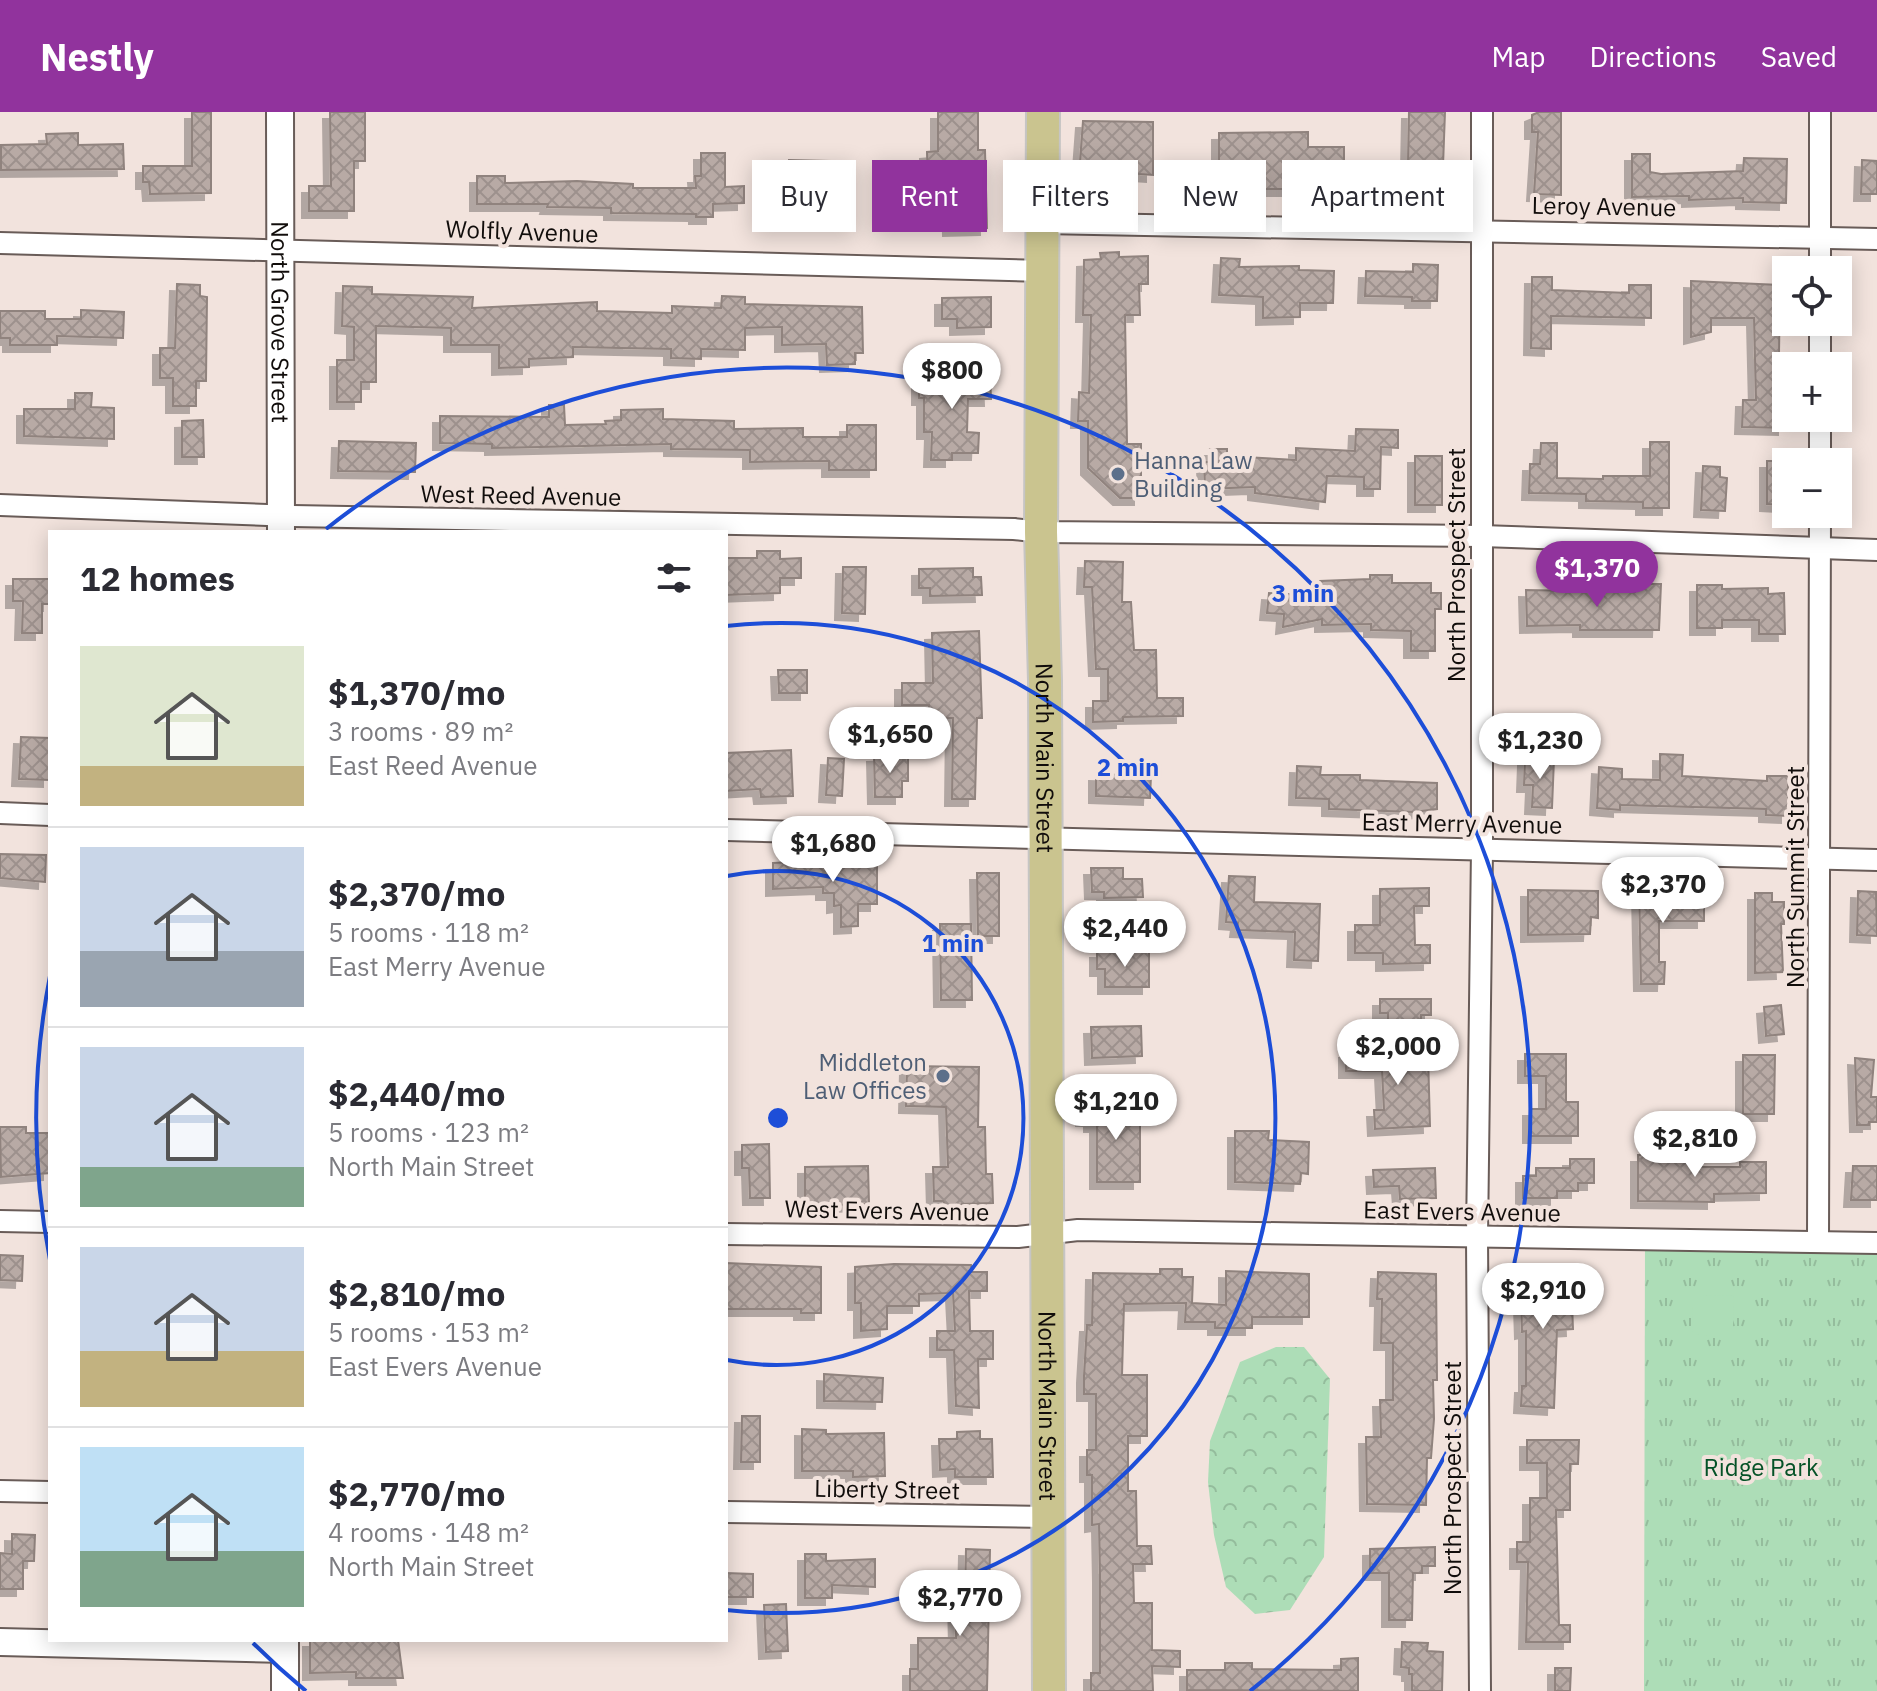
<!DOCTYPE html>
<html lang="en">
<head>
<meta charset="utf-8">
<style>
	body { margin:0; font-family:"IBM Plex Sans",sans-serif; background:#f7f7f7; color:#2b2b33; height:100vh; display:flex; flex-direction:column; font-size:30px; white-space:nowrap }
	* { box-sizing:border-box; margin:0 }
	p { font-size:26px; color:#7c7c81 }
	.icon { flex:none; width:44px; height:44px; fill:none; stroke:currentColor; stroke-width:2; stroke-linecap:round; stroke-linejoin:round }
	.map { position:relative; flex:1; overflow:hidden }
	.details { position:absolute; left:48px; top:418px; width:680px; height:1112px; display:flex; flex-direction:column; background:#fff; border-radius:0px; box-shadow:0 4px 20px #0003 }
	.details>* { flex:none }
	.top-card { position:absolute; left:752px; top:48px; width:760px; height:72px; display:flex; gap:16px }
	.controls { position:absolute; left:1772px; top:144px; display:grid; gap:16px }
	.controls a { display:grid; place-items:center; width:80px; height:80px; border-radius:0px; background:#fff; box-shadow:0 4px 20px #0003; font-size:40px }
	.price { position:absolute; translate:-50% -68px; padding:0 18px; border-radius:28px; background:#fff; color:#222; font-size:26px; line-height:52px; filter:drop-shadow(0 2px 4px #0008) }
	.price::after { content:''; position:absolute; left:50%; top:48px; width:24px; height:18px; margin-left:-12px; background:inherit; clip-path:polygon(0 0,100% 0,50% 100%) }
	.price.on { background:#91339d; color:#fff }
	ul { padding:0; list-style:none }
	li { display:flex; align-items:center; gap:24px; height:200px; padding:0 32px }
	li+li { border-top:2px solid #e1e1e2 }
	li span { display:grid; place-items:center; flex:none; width:224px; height:160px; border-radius:0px; color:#555 }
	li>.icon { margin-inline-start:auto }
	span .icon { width:96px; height:96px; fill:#fffc; stroke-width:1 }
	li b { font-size:34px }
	h2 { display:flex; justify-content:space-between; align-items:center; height:96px; padding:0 32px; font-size:34px }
	.pill { padding:0 28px; border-radius:0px; background:#fff; box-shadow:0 4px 20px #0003; font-size:28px; line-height:72px }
	.pill.on { background:#91339d; color:#fff }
	header { display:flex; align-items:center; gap:48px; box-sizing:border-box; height:112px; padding:0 40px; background:#91339d; color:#fff }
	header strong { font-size:38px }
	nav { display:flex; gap:44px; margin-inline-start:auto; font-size:28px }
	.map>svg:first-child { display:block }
	.forest { fill:url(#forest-crowns) }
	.park { fill:url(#park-tufts) }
	.garden { fill:#adddb7 }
	.building { fill:url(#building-cross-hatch); stroke:#90837e; stroke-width:2; filter:url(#shadow) }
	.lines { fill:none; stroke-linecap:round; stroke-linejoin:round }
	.minor-casing { stroke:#695c58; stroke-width:24 }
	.tertiary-casing { stroke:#695c58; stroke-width:30 }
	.primary-casing { stroke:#c6c5c4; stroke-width:36 }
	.minor { stroke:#fff; stroke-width:20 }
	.tertiary { stroke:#fff; stroke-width:26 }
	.primary { stroke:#cac48f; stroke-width:32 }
	.ring { fill:none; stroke:#1d4ed8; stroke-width:4 }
	.service-dot { fill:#5c6f8a; stroke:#f2e3dd; stroke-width:3 }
	.labels { text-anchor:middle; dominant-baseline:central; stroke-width:8; stroke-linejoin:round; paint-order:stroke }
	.street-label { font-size:24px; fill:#110d0b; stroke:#f2e3dd }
	.service-label { font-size:24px; fill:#4e5e75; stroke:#f2e3dd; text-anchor:start }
	.park-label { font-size:24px; fill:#055227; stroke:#f2e3dd }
	.centre { fill:#1d4ed8; stroke:#f2e3dd; stroke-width:4 }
	.ring-label { font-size:24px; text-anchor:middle; font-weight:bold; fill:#1d4ed8; stroke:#f2e3dd; stroke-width:8; stroke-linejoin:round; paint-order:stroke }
</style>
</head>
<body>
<header>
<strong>Nestly</strong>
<nav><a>Map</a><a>Directions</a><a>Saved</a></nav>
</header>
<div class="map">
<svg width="1877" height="1579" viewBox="0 0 1877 1579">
	<defs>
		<pattern id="forest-crowns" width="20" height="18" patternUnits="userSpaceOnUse" patternTransform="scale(2)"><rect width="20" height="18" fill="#adddb7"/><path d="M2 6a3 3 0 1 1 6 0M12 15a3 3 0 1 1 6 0" fill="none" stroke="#94bc9c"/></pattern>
		<pattern id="park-tufts" width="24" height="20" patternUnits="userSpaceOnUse" patternTransform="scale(2)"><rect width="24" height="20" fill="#adddb7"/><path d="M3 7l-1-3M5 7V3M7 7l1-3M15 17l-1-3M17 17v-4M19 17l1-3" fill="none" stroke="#94bc9c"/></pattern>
		<pattern id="building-cross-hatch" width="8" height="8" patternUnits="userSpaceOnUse" patternTransform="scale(2)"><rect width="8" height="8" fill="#b8aaa5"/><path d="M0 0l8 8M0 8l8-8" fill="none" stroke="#9d918d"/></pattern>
		<filter id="shadow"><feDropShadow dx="-7" dy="7" stdDeviation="0" flood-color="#0004"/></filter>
	</defs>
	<rect width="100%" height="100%" fill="#f2e3dd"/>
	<path class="forest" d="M1276,1235H1304L1330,1267L1324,1445L1290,1498L1255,1502L1226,1475L1214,1423L1208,1370L1210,1329L1240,1250Z"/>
	<path class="park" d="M1645,1127L1877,1131V1579H1644Z"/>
	<path class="garden" d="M1704,1183L1734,1184L1733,1215L1717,1225L1693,1222L1692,1196Z"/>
	<g class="building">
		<path d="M192,0H211V81L150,82L149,70H143V54H192Z"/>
		<path d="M330,0H365V49H354V99H309V74H331Z"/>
		<path d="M938,0H978V38H985L987,116L950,117L949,74L928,75L927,40L938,39Z"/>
		<path d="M1409,0H1445L1443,54L1434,56V87L1355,86L1356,80L1321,77H1219V21L1308,20V35H1344V51H1408Z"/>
		<path d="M1539,0H1561V83L1534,82L1538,20H1532V3Z"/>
		<path d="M1083,9L1153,10V63L1125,61V70H1116V77H1078Z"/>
		<path d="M78,21V33L123,32L124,57L1,58V33L47,32L46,22Z"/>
		<path d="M701,41H725V75L744,74V91L713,92V105H696V102L611,101V96L547,95L548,92H477V64H505V71L577,69L633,72V76H696L695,64H701Z"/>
		<path d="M1632,42H1650V60L1661,62L1743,59L1744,46L1787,47L1786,91L1743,90V86L1689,88V84L1632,85Z"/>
		<path d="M789,48L830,49L829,71L802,70L801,107L779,106L780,66H788Z"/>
		<path d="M1862,48L1877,49V82H1861Z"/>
		<path d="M1119,140V145L1148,144V172H1139L1140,203H1125L1127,332H1141V386H1120L1088,356V309H1078L1079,280L1089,281L1091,203H1083L1084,148L1101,147L1100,141Z"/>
		<path d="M1221,146L1240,147L1239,155L1299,154V158L1334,159L1333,191H1300V205L1263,206V185L1219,183Z"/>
		<path d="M1413,152L1438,153L1437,189H1412V185L1365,184L1366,159L1413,160Z"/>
		<path d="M1532,165H1552V178L1629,181V173H1651V206L1551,204V237L1531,236Z"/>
		<path d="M1691,169L1780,173L1779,242H1786L1785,316L1742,315L1743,288H1756L1754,206H1711V220L1691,225Z"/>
		<path d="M177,172L200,173V184L207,185L206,269H196V294H173V266H160V236H175Z"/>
		<path d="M343,174L372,175V182L473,185L472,196L597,190V199L672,201V194L721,196L722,184L745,185V192L862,195L863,241H855V252L827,253L826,232L782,233V215L745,216V238L701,237V247L671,246V237L573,235V245L529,247V255L499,256V233H451V216L376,214V270H361V290H337V248H354V215L342,214Z"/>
		<path d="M991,185V215L957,216V207H942V186Z"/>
		<path d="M81,198L124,200L123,226L57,224V233H10V226H0V199H45V207H81Z"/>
		<path d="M936,262H990L991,287H968L967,320L979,321L978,341H952V348H931L932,320H924V286H919V264Z"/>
		<path d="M75,281H92L91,295L114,296V327L24,324V297H75Z"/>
		<path d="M549,293H564L565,313L606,312L605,309L621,308V298L663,297V307L734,309V317L803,316V325H847V313H876V358H829V349L750,350V338L671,337V332L492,336V332L440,331V304L549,305Z"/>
		<path d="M203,308L204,345H182V309Z"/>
		<path d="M1356,317L1398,318V336L1381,335L1380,377H1364V365L1327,364L1325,390L1255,381V375L1205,377L1204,350H1211L1210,337H1227V344L1296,348V336L1355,339Z"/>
		<path d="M339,329L416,331L415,360L338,359Z"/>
		<path d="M1650,330H1669V396H1643V390L1586,389V382L1529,381L1530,352H1540L1541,331H1557V366L1603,367V364H1650Z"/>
		<rect x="1415" y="344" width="27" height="49"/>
		<path d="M1767,349H1784V393L1767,392Z"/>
		<path d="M1703,354L1720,355V365L1727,366L1725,399L1701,398Z"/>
		<path d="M757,439H780V447L801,446V466H780V481L726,483V446H757Z"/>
		<path d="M1085,449L1123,450L1122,490H1131L1134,538H1156L1157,586H1183V604L1123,605V609L1093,610V589H1108V557H1096L1092,475H1084Z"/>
		<path d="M843,455H866L865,502L842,501Z"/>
		<path d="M973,456V465H981L982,483L930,484V476H919V457Z"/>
		<path d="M1370,463H1392V471H1431V481H1441V497H1435V539H1411V519L1371,518V512L1322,513V507L1283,515L1284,502L1267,501L1269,481L1321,484L1320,469L1370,467Z"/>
		<path d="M13,467H50V492H42V521H22L23,489H13Z"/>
		<path d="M1635,472H1661L1659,518H1580V513L1527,514L1526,478L1635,480Z"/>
		<path d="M1697,473H1722V477L1768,476V482L1784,481L1785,522H1759V508H1722V516H1697Z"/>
		<path d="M979,519L982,606H977L975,687H952L953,606H929V593H902V571H933L932,521Z"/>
		<path d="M778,558H807V581H779Z"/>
		<path d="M21,625L50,626V668L19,667Z"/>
		<path d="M791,638L793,684L761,685L760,677L726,679V641Z"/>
		<path d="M908,642V669H902V685H875L874,643Z"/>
		<path d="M1660,642L1683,643L1682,664L1767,669V664H1788V704L1766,703V697L1620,693V698L1597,696L1599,655L1622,657V667L1660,668Z"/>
		<path d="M828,646L844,647L842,684L826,683Z"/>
		<path d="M1525,647H1554L1552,696L1532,695L1533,673H1524Z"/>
		<path d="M1297,654L1321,655L1320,663H1360V668L1437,671V697L1414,700L1329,697V687L1296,686Z"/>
		<path d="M1096,662L1151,664L1150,686L1096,684Z"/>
		<path d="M0,742L46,743L45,770L0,766Z"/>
		<path d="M794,750L877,752V792H858V814L841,815V793L834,794V781H823V775L773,777V751Z"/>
		<path d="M1091,756H1123V767H1142L1143,785L1104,786V780H1092Z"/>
		<path d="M977,761H999V824H978Z"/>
		<path d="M1229,764L1255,765L1254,790L1320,792L1318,849L1294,848L1295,820L1237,818L1238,811L1226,810Z"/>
		<path d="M1429,776V794H1414L1415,833H1430V851L1383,852V841H1355V813H1380V777Z"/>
		<path d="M1639,776H1659V780H1704V809H1659V850H1665L1664,872H1641Z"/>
		<path d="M1528,778L1598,779V806L1591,805L1590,822L1528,823Z"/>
		<path d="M1858,779L1876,780L1877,824L1857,823Z"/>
		<path d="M1755,781H1772V790H1784V812H1781L1783,860L1755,861Z"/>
		<path d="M940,812H971L972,888H941Z"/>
		<path d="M1097,839L1149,840V875H1105V857H1097Z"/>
		<path d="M1380,887H1431V903H1421V910H1388V901H1380Z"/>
		<path d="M1781,893L1784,922L1766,924L1764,895Z"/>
		<path d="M1141,914L1142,944L1092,946L1091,915Z"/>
		<path d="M1346,939L1428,942L1430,1014L1375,1017L1374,998H1384L1382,959H1346Z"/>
		<path d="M1525,942H1566V990H1578V1024H1530V997H1546V964H1525Z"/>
		<path d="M1743,943H1775L1774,1002H1743Z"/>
		<path d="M1855,946L1874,948L1871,985H1877V1010H1869V1013H1857Z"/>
		<path d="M907,954L979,955L978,1015H985L986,1062H992L993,1091L962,1092L957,1096L947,1095L943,1089H934L933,1055H948L946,995L906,994Z"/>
		<path d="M1116,990V997H1132L1133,1006H1140V1070H1097V1013H1091V1007H1083V991Z"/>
		<path d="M0,1015H26V1021H50V1061L1,1065Z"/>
		<path d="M1235,1019H1269L1268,1028L1309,1030L1308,1062L1301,1061L1300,1072L1235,1070Z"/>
		<path d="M769,1032L770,1086H750L749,1056H742V1033Z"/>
		<path d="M1638,1043H1696V1055H1740V1050H1766V1081L1714,1082V1090L1638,1089Z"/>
		<path d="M1570,1047H1594V1071H1578V1079H1557V1086H1523V1064H1536V1056H1570Z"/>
		<path d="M868,1054L869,1092L805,1094V1055Z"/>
		<path d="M1853,1054H1877V1088H1851Z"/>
		<path d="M1435,1056L1436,1086L1400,1087L1399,1074L1374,1075L1373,1058Z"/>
		<path d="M0,1143L23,1144L22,1169L0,1168Z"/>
		<path d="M726,1151L821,1155V1201H801V1197H726Z"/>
		<path d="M894,1152L971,1153L972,1160H987V1179H969L970,1219H993V1247H978L979,1296L956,1294L954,1238H937V1219H955L953,1181L919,1182V1194H887V1217L861,1219V1191H855V1155Z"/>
		<path d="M1520,1156H1553V1166H1571L1573,1217L1557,1218L1554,1296L1521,1294L1522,1274H1526V1219L1522,1220Z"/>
		<path d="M1160,1157H1182V1165H1193L1192,1191L1226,1193V1159L1309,1162V1205H1252V1216H1215V1210H1185L1186,1191L1124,1192L1122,1263H1147V1324H1128V1379H1136L1137,1434H1151L1152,1452H1133L1134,1491H1152V1538L1180,1539V1555L1152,1554L1153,1579H1091V1561H1100V1463L1099,1412L1092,1413V1363H1087V1338H1096V1282H1084V1264L1087,1213H1092L1093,1161L1160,1162Z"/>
		<path d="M1378,1160L1436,1162L1437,1268H1433L1434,1307L1431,1346H1427L1426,1393L1367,1392L1366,1325H1381L1380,1288H1393V1231H1381L1382,1187H1377Z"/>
		<path d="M824,1262L883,1266L882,1290L824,1289Z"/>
		<path d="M742,1304H760V1350H741Z"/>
		<path d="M802,1317L826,1318V1322L884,1321L885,1364L853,1365V1359H802Z"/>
		<path d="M980,1319V1327H992L993,1365H955V1357L940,1358L939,1327H957V1320Z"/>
		<path d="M1527,1328H1579L1578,1352H1570V1398H1556L1559,1513H1570V1530H1526L1528,1450H1517V1430H1530V1386H1547V1351H1527Z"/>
		<path d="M12,1422L35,1423L34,1449H23V1477H0V1441L12,1442Z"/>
		<path d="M1435,1435V1454H1422V1461H1413L1412,1508H1389V1461H1370V1437Z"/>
		<path d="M966,1437L990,1438L987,1579H910V1557H918V1526H956L955,1482L965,1481Z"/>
		<path d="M805,1442H826V1449L875,1447V1475L832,1473V1486H805Z"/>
		<path d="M726,1461L753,1462V1485H726Z"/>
		<path d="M786,1492L788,1539L766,1540L764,1493Z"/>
		<path d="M310,1528H398L403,1566H356V1560L310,1561Z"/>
		<path d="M1402,1530L1428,1531L1427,1539L1443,1540L1442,1579H1412V1562H1409V1556L1401,1555Z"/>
		<path d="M1358,1546V1579L1187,1578V1558H1225V1551H1252V1557L1341,1558V1547Z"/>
		<path d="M1555,1556H1571L1570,1579H1555Z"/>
	</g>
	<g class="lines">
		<g class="minor-casing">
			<g id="minor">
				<path d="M1043,111L1877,127"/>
				<path d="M0,131L1043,159"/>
				<path d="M1820,158V0"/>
				<path d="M1820,210V254"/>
				<path d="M1820,306V350"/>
				<path d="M0,393L293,404L1014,417L1041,420L1482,424L1877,438"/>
				<path d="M0,701L50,703"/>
				<path d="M726,718L1877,748"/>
				<path d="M0,1109L50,1110"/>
				<path d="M726,1122L1018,1125L1078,1118L1877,1131"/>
				<path d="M1818,1129L1820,402"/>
				<path d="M0,1379L50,1380"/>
				<path d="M726,1400L1047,1405"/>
				<path d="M1480,1579L1477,1125L1482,737V0"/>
			</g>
		</g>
		<g class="tertiary-casing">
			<g id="tertiary">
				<path id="s1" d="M280,0L281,420"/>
				<path d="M285,1528V1579"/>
				<path d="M0,1530L285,1537"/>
			</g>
		</g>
		<g class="primary-casing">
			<g id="primary">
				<path id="s2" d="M1043,0L1041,420L1045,569L1049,1579"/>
			</g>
		</g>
		<use href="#minor" class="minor"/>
		<use href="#tertiary" class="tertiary"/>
		<use href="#primary" class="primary"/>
	</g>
	<g class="ring">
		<path d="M727 764A247 247 0 1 1 727 1248"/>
		<path d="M726 514A495 495 0 1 1 726 1498"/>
		<path d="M306 1579A742 742 0 0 1 253 1531M50 1148A742 742 0 0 1 50 864M326 417A742 742 0 0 1 1250 1579"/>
	</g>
	<g class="service-dot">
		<circle cx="1118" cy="362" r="8"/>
		<circle cx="943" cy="964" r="8"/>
	</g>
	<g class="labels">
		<g class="street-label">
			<text transform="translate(1604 94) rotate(1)">Leroy Avenue</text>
			<text transform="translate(522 119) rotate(2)">Wolfly Avenue</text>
			<text stroke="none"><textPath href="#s1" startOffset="210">North Grove Street</textPath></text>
			<text transform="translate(521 383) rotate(1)">West Reed Avenue</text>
			<text transform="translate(1456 453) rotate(-90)">North Prospect Street</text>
			<text stroke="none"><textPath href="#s2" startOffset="646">North Main Street</textPath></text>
			<text transform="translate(1462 711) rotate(1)">East Merry Avenue</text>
			<text transform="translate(1795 765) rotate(-90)">North Summit Street</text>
			<text transform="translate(887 1098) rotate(1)">West Evers Avenue</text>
			<text transform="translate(1462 1099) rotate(1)">East Evers Avenue</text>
			<text stroke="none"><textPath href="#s2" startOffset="1294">North Main Street</textPath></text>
			<text transform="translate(1452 1366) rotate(-90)">North Prospect Street</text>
			<text transform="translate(887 1377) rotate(1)">Liberty Street</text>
		</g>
		<g class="service-label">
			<text x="1134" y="348">Hanna Law<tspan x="1134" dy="28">Building</tspan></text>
			<text x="927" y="950" text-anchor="end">Middleton<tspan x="927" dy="28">Law Offices</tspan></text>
		</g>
		<g class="park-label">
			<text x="1761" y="1355">Ridge Park</text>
		</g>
	</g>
	<circle cx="778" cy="1006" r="12" class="centre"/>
	<g class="ring-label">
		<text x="1303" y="490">3 min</text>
		<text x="1128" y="664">2 min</text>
		<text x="953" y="840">1 min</text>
	</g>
</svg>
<div class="controls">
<a><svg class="icon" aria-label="locate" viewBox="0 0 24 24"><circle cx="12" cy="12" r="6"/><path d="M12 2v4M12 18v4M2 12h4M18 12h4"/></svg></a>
<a>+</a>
<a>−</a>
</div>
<b class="price" style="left:952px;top:299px">$800</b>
<b class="price on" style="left:1597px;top:497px">$1,370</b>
<b class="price" style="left:890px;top:663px">$1,650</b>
<b class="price" style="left:1540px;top:669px">$1,230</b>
<b class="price" style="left:833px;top:772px">$1,680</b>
<b class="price" style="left:1663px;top:813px">$2,370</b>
<b class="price" style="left:1125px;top:857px">$2,440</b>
<b class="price" style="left:1398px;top:975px">$2,000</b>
<b class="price" style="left:1116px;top:1030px">$1,210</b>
<b class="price" style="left:1695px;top:1067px">$2,810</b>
<b class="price" style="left:1543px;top:1219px">$2,910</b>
<b class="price" style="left:960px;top:1526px">$2,770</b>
<div class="top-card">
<a class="pill">Buy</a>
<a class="pill on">Rent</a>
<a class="pill">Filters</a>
<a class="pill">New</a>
<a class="pill">Apartment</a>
</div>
<section class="details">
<h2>12 homes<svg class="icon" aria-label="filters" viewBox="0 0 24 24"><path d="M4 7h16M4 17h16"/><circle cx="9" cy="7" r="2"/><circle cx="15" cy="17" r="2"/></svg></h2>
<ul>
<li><span style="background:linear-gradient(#dfe7d0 75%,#c2b280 0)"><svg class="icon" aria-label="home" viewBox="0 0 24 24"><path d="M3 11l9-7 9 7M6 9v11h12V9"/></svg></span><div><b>$1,370/mo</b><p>3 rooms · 89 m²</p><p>East Reed Avenue</p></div></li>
<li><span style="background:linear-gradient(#c9d6e8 65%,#9aa5b1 0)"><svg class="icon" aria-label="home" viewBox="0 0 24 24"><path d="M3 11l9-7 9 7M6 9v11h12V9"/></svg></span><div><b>$2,370/mo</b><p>5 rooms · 118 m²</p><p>East Merry Avenue</p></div></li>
<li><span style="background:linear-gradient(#c9d6e8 75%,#7fa58c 0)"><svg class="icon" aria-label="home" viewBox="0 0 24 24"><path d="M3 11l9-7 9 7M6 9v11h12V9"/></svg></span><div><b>$2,440/mo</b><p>5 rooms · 123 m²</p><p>North Main Street</p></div></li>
<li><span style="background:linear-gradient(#c9d6e8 65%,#c2b280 0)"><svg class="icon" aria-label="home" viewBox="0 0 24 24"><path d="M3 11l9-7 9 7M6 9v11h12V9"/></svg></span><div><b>$2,810/mo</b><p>5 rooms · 153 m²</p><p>East Evers Avenue</p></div></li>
<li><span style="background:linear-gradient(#bfe0f5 65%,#7fa58c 0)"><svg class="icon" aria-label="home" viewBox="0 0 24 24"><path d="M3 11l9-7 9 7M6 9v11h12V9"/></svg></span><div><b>$2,770/mo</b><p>4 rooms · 148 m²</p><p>North Main Street</p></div></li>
</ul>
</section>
</div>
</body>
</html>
